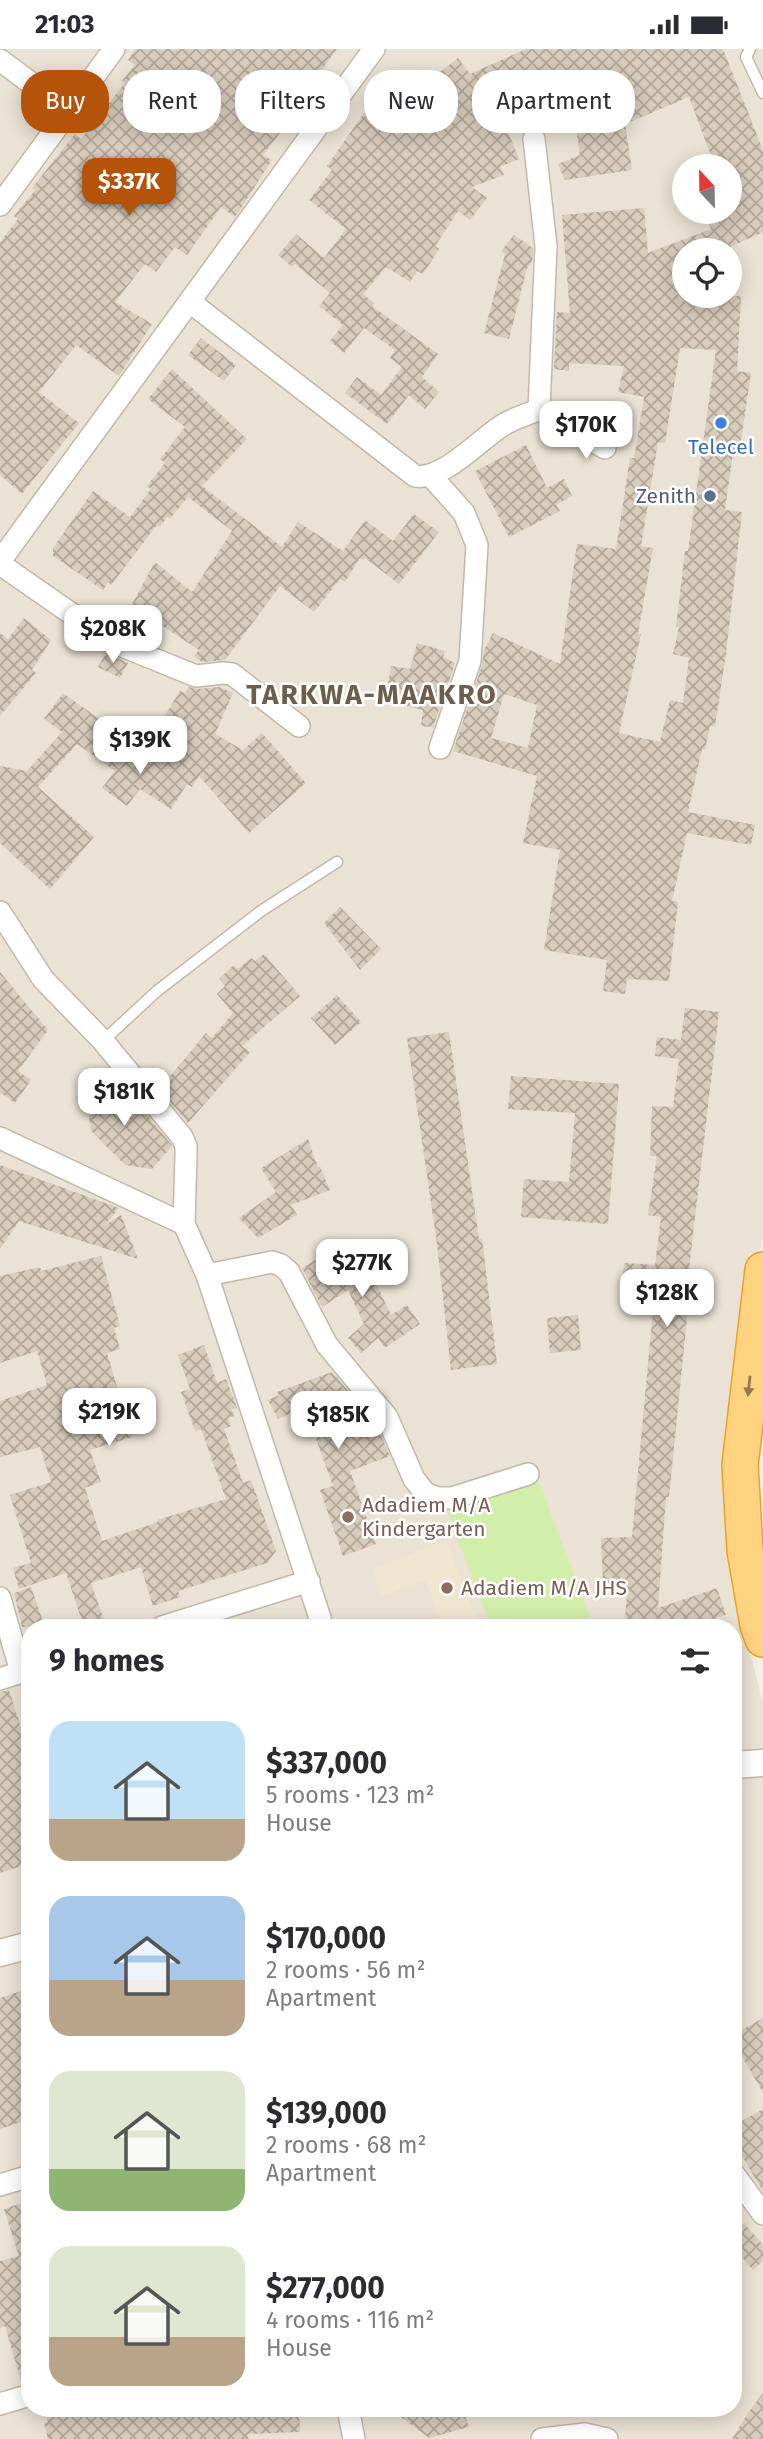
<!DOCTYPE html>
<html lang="en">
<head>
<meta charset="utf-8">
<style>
	body { margin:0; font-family:"Fira Sans",sans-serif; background:#f7f7f7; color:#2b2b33; height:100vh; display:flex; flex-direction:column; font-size:26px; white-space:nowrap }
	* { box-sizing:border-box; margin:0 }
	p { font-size:23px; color:#7c7c81 }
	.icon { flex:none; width:38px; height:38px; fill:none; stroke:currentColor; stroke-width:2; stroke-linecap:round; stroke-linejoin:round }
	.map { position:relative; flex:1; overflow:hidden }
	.side { position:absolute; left:21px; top:1570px; width:721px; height:798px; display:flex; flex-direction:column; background:#fff; border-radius:28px; box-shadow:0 4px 18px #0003 }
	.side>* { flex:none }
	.guide { position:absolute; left:21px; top:21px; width:721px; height:63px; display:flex; gap:14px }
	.needle { width:46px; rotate:338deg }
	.controls { position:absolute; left:672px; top:105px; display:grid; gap:14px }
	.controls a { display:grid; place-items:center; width:70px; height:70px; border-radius:50%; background:#fff; box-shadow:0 4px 18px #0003; font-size:35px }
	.price { position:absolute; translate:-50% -60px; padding:0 16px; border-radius:14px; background:#fff; color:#222; font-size:23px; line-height:46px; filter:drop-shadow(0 2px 4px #0008) }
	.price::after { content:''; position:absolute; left:50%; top:42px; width:21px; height:16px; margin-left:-10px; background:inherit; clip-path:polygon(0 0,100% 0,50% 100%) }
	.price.selected { background:#b45309; color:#fff }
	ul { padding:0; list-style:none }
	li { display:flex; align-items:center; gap:21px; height:175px; padding:0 28px }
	li span { display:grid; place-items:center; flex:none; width:196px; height:140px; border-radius:21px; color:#555 }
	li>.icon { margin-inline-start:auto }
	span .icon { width:84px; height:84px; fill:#fffc; stroke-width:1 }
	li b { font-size:30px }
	h2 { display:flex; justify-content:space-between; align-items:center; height:84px; padding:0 28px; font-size:30px }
	.chip { padding:0 24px; border-radius:28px; background:#fff; box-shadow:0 4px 18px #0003; font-size:24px; line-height:63px }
	.chip.selected { background:#b45309; color:#fff }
	.status { display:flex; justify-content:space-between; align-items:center; height:49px; padding:0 35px; background:#fff; direction:ltr }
	.status svg { height:19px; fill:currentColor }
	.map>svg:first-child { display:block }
	.residential { fill:#eae2d4; fill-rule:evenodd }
	.education { fill:#f0e6cf }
	.grass { fill:#d2eeab }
	.building { fill:url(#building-cross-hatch); fill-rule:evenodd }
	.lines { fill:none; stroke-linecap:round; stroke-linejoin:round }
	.service-casing { stroke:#c2b8a8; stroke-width:13 }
	.minor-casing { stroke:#c2b8a8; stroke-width:24 }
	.tertiary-casing { stroke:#c2b8a8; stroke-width:29 }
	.trunk-casing { stroke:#efa027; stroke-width:38 }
	.service { stroke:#fff; stroke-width:10 }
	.minor { stroke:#fff; stroke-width:21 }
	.tertiary { stroke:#fff; stroke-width:26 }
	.trunk { stroke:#ffd37f; stroke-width:35 }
	.oneway { fill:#927b53 }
	.shop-dot { fill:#3f7fe0; stroke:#fff; stroke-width:2.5 }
	.service-dot { fill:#5c6f8a; stroke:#fff; stroke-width:2.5 }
	.education-dot { fill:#8d6e63; stroke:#fff; stroke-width:2.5 }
	.labels { text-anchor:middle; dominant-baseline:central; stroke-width:5; stroke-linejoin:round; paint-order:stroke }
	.shop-label { font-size:21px; fill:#366cbe; stroke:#fff }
	.service-label { font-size:21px; fill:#4e5e75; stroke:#fff; text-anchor:end }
	.education-label { font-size:21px; fill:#785e54; stroke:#fff; text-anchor:start }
	.district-label { font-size:28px; font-weight:bold; letter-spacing:2px; fill:#6d5e4b; stroke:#fff }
</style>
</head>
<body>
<div class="status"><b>21:03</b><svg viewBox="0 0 49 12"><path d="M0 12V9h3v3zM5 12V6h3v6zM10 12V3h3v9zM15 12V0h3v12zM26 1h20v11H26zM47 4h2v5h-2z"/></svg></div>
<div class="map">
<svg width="763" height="2390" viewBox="0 0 763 2390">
	<defs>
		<pattern id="building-cross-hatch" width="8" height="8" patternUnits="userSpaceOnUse" patternTransform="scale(1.75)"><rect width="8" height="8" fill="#d8ccbb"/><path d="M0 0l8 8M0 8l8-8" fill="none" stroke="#b1a799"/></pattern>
	</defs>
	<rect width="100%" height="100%" fill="#f5f0e7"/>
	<path class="residential" d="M0,0H763V1185L737,1338L743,1575L763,1654V2390H0ZM684,117H730V163H684ZM684,201H730V247H684ZM30,1578H733V2359H30Z"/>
	<path class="education" d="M446,1491L480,1578H444L425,1531L382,1547L372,1520Z"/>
	<path class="grass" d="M537,1428L590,1568L563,1578H491L447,1462Z"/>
	<g class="building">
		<path d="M136,0H337L317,27L322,30L263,106L272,111L235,168L221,158L187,206L175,198L156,223L145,215L115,253L152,275L119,327L76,296L39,343L79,374L22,445L0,426V193L18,170L14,167L35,141L32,139L75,85L81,90L125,34L122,32L135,16L128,11Z"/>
		<path d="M526,0H723L763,101V183L724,201H684V247H741L737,322L751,324L739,404L733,403L725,461L742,463L726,605L715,677H710L705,701L702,700L688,763L755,776L751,796L687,784L672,852L678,853L669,932L627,930L625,945L603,942L607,911L544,901L560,801L523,794L537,727L453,702L482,616L484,601L493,584L560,615L577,495L616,500L630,409H634L644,348L618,343L624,317L569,314V322L554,320L557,263L570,264L562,166L644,159L648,204L711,180L703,163H730V117H715L689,48L625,75L632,121L565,131L558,115L580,106L572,52L507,80L519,110L500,118L504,126L472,138L487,149L470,171L458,162L435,197L439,200L423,225L417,222L410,233L386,218L363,245L374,254L372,257L438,305L422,328L439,343L425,360L409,346L387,375L345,344L357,328L381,346L402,318L390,309L395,301L364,279L344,304L330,292L343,276L319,257L330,244L295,215L292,218L278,206L296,185L324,209L346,180L309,151L332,121L327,117L383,37L423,22L427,33L458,9L470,25ZM680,299L716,301L688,502H685L676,578H679L673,605L689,609L683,654L670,651L660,693L619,684L641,585H638L653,499L641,497L658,393L665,394ZM504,645L537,656L528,699L491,689Z"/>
		<path d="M514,186L533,199L532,213L527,219L509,290L484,284L505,205L501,202Z"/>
		<path d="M201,289L236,316L224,332L188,306Z"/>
		<path d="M172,320L247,390L202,437L282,498L298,473L343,502L365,471L393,492L414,465L439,483L399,535L365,509L363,511L360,509L345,533L340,530L314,563L280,537L225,611L202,613L194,607L199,601L155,572L141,591L118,581L155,513L192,543L232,482L188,448L170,470L167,468L160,478L157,476L111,536L108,533L103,541L53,507V499L93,442L130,468L151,440L147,437L165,414L160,410L185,378L148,350Z"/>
		<path d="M526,396L547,439L564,430L572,447L556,456L560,462L509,488L475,422Z"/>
		<path d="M24,569L51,591L32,621L36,624L0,667V584L8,590Z"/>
		<path d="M417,594L445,602L443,608L455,614L433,678L421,677L423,661L390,653L391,649L386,648L391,617L410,620Z"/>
		<path d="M106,604L128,614L120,629L98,618Z"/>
		<path d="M189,638L197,640L220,638L233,644L215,685L243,701L262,684L306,734L249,784L199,727L192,738L187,735L171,760L140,740L127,757L102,739L115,722L77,695L38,738L94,788L50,840L0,794V717L27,722L62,683L44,670L63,644L148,705L167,674L162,671L180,642L185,644Z"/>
		<path d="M340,858L381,900L360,921L324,874Z"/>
		<path d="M264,905L300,947L242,997L250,1003L188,1074L152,1031L154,1030L161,1038L206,984L212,989L233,964L217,945L225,937L219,930L234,916L238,920L251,909L255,912Z"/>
		<path d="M0,923L48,981L18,1022L31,1031L15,1054L1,1044L0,1046Z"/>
		<path d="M337,946L361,973L335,996L311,969Z"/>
		<path d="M685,959L719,963L689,1220H692L669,1448H666L658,1559L717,1539L726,1566L687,1578H610V1575L625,1570L628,1533L603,1534L601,1489L632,1488L654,1250L621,1248L624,1214L655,1216L661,1168L648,1166L657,1107H650L652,1057L673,1058L679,1010L655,1007L657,988L681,991Z"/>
		<path d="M449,983L479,1190L482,1189L497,1315L451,1321L437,1195L407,989Z"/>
		<path d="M511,1027L619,1035L608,1175L521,1168L524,1130L569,1133L575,1064L508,1060Z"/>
		<path d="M98,1031L127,1056L133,1049L171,1095L172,1097L152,1120L125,1116L91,1082L88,1061L75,1049Z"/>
		<path d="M308,1090L318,1119L320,1118L330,1141L291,1156L297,1166L258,1189L239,1169L276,1143L261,1119Z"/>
		<path d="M0,1116L119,1159L105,1176L121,1166L138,1210L19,1172L0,1200Z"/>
		<path d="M379,1203L390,1222L375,1232L391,1266L407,1256L420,1275L385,1299L378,1289L361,1304L348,1289L364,1275L348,1241L322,1258L302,1219L326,1205L347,1238L341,1226Z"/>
		<path d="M101,1207L120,1277L114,1279L120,1300L107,1304L132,1388L90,1401L101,1433L85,1439L102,1492L158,1473L157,1471L226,1450L201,1380L195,1382L181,1343L190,1340L178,1306L204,1296L217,1334L226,1330L237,1359L231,1360L234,1367L228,1369L231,1377L224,1380L243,1434L251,1431L276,1502L267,1514L178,1542L180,1548L153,1557L141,1518L91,1534L104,1571L84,1578L66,1524L19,1540L13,1519L31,1514L10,1446L51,1433L40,1398L0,1408V1352L47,1336L37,1302L0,1314V1227L40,1218L41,1222Z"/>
		<path d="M578,1266L581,1301L550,1304L547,1269Z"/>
		<path d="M332,1323L350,1344L359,1371L369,1367L376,1375L390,1407L350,1422L376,1495L343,1507L320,1441L333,1437L306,1362L299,1364L298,1361L278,1370L268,1351L279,1346L277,1343Z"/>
		<path d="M31,1538L45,1578H22L14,1544Z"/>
		<path d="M9,1641L30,1707V1814L0,1824V1643Z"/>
		<path d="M30,1939V2070L0,2080V1949Z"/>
		<path d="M763,1969V2044L733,1991V1986Z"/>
		<path d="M763,2060V2143L733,2091V2077Z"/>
		<path d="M30,2151V2333L22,2335L5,2277L0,2279V2212L19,2207L4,2160Z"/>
		<path d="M744,2174L763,2196V2212L753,2221L733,2198V2184Z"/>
		<path d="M763,2344V2390H732L748,2364Z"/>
		<path d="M44,2359H232L233,2363L299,2361L300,2383L247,2385L249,2390H48L44,2374L48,2373Z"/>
		<path d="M389,2359H462L469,2378L429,2389Z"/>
	</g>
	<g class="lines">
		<g class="service-casing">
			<g id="service">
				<path d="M750,0L746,8L763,44"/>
				<path d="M103,992L157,942L261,862L337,813"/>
			</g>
		</g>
		<g class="minor-casing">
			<g id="minor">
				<path d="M0,11L68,62"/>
				<path d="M534,90L546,197L539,360L605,399"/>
				<path d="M0,156L114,0"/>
				<path d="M190,253L415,427C443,432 480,390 503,376C514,369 527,366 539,360"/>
				<path d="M431,427L464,464L477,496L470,612L440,699"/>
				<path d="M0,512L374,0"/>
				<path d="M0,515L112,593L196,627L223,624L232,625L299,677"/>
				<path d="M0,863L43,930L103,992L182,1088L186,1097V1106L184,1175"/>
				<path d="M0,1089L184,1175L207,1226L323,1578"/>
				<path d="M207,1226L272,1213L281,1216L289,1223L327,1296L387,1368L414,1430L426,1445L438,1449H452L528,1425"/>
				<path d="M0,1549L21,1623"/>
				<path d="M162,1578L309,1532"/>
				<path d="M0,1630L30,1620"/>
				<path d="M733,2124L763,2165"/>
				<path d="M0,2136L30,2127"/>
				<path d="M0,2355L30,2346"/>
				<path d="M348,2359L354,2390"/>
				<path d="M542,2390L585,2385L607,2390"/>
			</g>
		</g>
		<g class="tertiary-casing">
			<g id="tertiary">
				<path d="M733,1716L763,1714"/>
				<path d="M0,1904L30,1896"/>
			</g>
		</g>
		<g class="trunk-casing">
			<path id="trunk" d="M763,1221L740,1416L745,1501L758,1576L763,1590"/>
		</g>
		<use href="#service" class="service"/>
		<use href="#minor" class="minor"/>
		<use href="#tertiary" class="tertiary"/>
		<use href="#trunk" class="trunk"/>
	</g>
	<defs><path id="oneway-solid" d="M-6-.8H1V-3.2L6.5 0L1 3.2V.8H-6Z" transform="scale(1.75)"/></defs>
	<use class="oneway" href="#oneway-solid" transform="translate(749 1337) rotate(96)"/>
	<circle class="shop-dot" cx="721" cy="374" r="7"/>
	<circle class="service-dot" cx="710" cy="447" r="7"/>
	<g class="education-dot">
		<circle cx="348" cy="1468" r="7"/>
		<circle cx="447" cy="1539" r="7"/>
	</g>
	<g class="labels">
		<g class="shop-label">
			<text x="721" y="398">Telecel</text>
		</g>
		<g class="service-label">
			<text x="696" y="447">Zenith</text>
		</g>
		<g class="education-label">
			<text x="362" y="1456">Adadiem M/A<tspan x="362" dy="24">Kindergarten</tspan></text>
			<text x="461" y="1539">Adadiem M/A JHS</text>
		</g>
		<g class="district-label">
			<text x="372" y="645">TARKWA-MAAKRO</text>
		</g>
	</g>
</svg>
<div class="controls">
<a><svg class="needle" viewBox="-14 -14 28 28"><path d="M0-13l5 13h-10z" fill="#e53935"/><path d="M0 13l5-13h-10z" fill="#7c7c81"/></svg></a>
<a><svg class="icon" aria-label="locate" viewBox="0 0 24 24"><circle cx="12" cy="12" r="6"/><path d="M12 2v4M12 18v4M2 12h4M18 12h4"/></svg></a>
</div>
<b class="price selected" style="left:129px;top:169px">$337K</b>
<b class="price" style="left:586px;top:412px">$170K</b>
<b class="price" style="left:113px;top:616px">$208K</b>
<b class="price" style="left:140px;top:727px">$139K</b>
<b class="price" style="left:124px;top:1079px">$181K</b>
<b class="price" style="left:362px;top:1250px">$277K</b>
<b class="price" style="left:667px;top:1280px">$128K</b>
<b class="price" style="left:109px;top:1399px">$219K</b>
<b class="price" style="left:338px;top:1402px">$185K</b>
<div class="guide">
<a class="chip selected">Buy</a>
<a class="chip">Rent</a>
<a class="chip">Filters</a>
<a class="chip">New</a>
<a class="chip">Apartment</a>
</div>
<section class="side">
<h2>9 homes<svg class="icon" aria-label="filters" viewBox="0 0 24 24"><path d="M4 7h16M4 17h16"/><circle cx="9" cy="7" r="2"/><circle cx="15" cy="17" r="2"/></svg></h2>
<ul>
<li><span style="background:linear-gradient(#bfe0f5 70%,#b9a48a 0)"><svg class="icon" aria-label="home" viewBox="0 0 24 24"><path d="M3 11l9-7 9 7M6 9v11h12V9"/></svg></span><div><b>$337,000</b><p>5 rooms · 123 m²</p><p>House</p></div></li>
<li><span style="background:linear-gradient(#a9c7e8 60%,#b9a48a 0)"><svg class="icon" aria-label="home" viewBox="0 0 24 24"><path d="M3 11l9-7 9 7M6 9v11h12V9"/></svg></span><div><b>$170,000</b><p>2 rooms · 56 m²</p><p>Apartment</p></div></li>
<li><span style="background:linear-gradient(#dfe7d0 70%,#8fb573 0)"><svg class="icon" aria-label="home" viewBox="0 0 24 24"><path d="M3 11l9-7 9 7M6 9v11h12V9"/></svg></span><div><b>$139,000</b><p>2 rooms · 68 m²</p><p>Apartment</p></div></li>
<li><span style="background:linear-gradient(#dfe7d0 65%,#b9a48a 0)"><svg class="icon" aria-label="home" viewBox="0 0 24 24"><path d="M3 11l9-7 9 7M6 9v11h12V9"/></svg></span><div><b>$277,000</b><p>4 rooms · 116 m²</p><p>House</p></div></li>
</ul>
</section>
</div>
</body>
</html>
